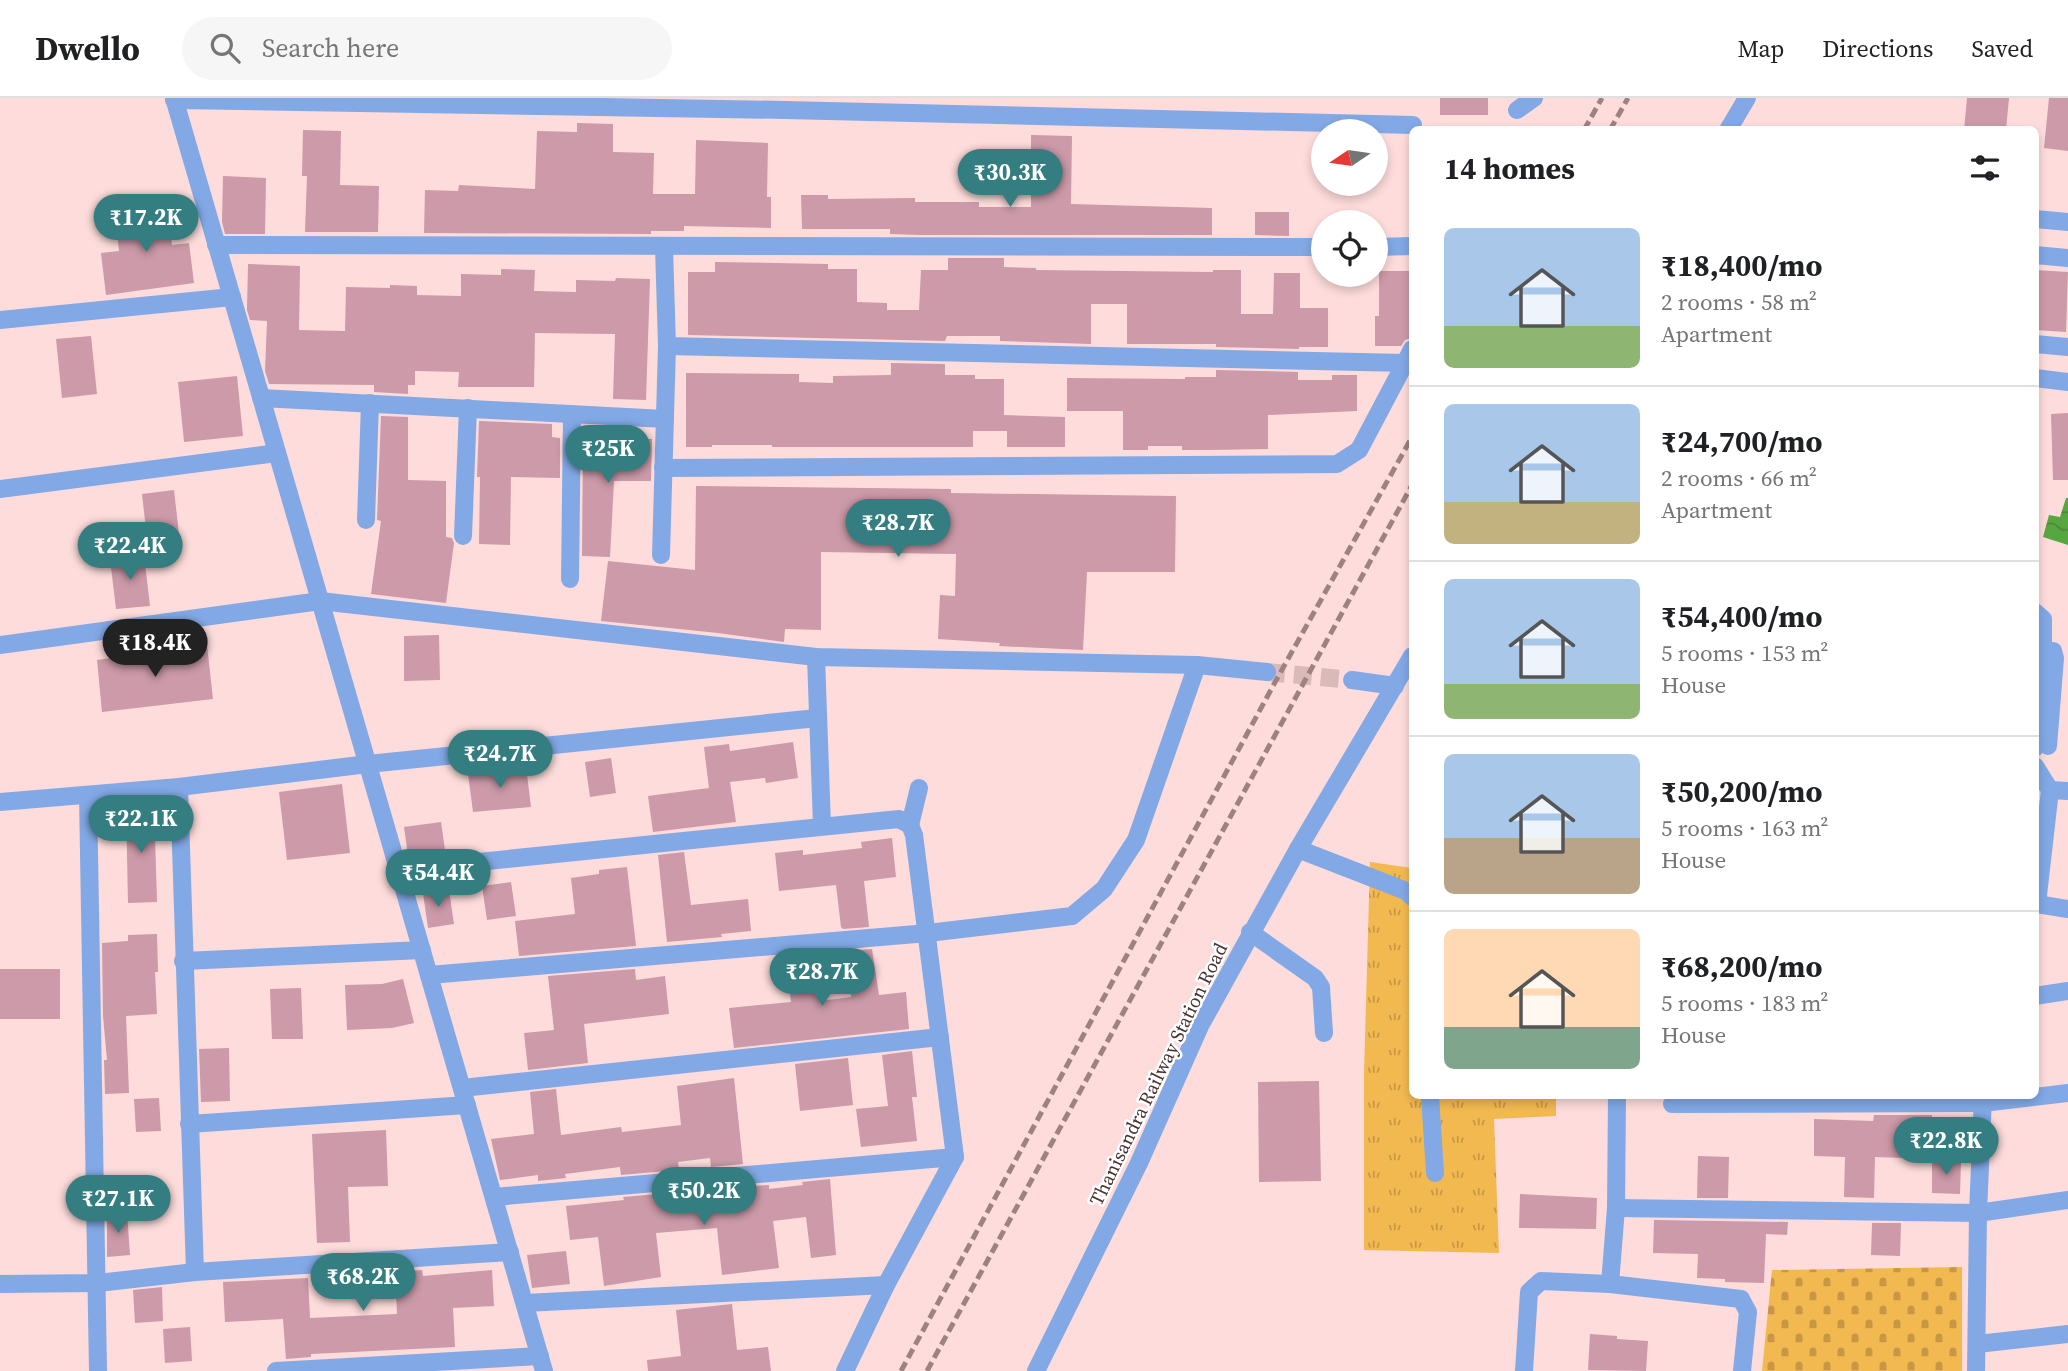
<!DOCTYPE html>
<html lang="en">
<head>
<meta charset="utf-8">
<style>
	body { margin:0; font-family:"Source Serif 4",serif; background:#f6f6f6; color:#202124; height:100vh; display:flex; flex-direction:column; font-size:26px; white-space:nowrap }
	* { box-sizing:border-box; margin:0 }
	p { font-size:23px; color:#757577 }
	.icon { flex:none; width:38px; height:38px; fill:none; stroke:currentColor; stroke-width:2; stroke-linecap:round; stroke-linejoin:round }
	.map { position:relative; flex:1; overflow:hidden }
	.panel { position:absolute; left:1409px; top:28px; width:630px; height:973px; display:flex; flex-direction:column; background:#fff; border-radius:10px; box-shadow:0 4px 10px #0003 }
	.panel>* { flex:none }
	.needle { width:46px; rotate:257deg }
	.tools { position:absolute; left:1311px; top:21px; display:grid; gap:14px }
	.tools a { display:grid; place-items:center; width:77px; height:77px; border-radius:50%; background:#fff; box-shadow:0 4px 10px #0003; font-size:35px }
	.price { position:absolute; translate:-50% -60px; padding:0 16px; border-radius:24px; background:#347d80; color:#fff; font-size:23px; line-height:46px; filter:drop-shadow(0 2px 4px #0008) }
	.price::after { content:''; position:absolute; left:50%; top:42px; width:21px; height:16px; margin-left:-10px; background:inherit; clip-path:polygon(0 0,100% 0,50% 100%) }
	.price.current { background:#222; color:#fff }
	ul { padding:0; list-style:none }
	li { display:flex; align-items:center; gap:21px; height:175px; padding:0 35px }
	li+li { border-top:2px solid #e0e0e0 }
	li span { display:grid; place-items:center; flex:none; width:196px; height:140px; border-radius:10px; color:#555 }
	li>.icon { margin-inline-start:auto }
	span .icon { width:84px; height:84px; fill:#fffc; stroke-width:1 }
	li b { font-size:30px }
	h2 { display:flex; justify-content:space-between; align-items:center; height:84px; padding:0 35px; font-size:30px }
	header { display:flex; align-items:center; gap:42px; box-sizing:border-box; height:98px; padding:0 35px; background:#fff; border-bottom:2px solid #e0e0e0 }
	header strong { font-size:33px }
	nav { display:flex; gap:38px; margin-inline-start:auto; font-size:24px }
	.search { width:490px; height:63px; background:#f6f6f6; display:flex; align-items:center; gap:18px; box-sizing:border-box; padding:0 24px; border-radius:38px; color:#757577; font-size:26px }
	.map>svg:first-child { display:block }
	.grass { fill:url(#grass-tufts) }
	.cemetery { fill:url(#cemetery-stones) }
	.water { fill:url(#water-waves) }
	.building { fill:#cc9aa9 }
	.lines { fill:none; stroke-linecap:round; stroke-linejoin:round }
	.minor-tunnel { stroke:#d9bab9; stroke-width:18; stroke-dasharray:18 9; stroke-linecap:butt }
	.minor { stroke:#82a9e6; stroke-width:18 }
	.rail { stroke:#9d8281; stroke-width:5; stroke-dasharray:10 5; stroke-linecap:butt }
	.labels { text-anchor:middle; dominant-baseline:central; stroke-width:5; stroke-linejoin:round; paint-order:stroke }
	.street-label { font-size:19px; fill:#483332; stroke:#fff }
</style>
</head>
<body>
<header>
<strong>Dwello</strong>
<div class="search"><svg class="icon" aria-label="search" viewBox="0 0 24 24"><circle cx="10" cy="10" r="6"/><path d="M15 15l6 6"/></svg>Search here</div>
<nav><a>Map</a><a>Directions</a><a>Saved</a></nav>
</header>
<div class="map">
<svg width="2068" height="1273" viewBox="0 0 2068 1273">
	<defs>
		<pattern id="grass-tufts" width="24" height="20" patternUnits="userSpaceOnUse" patternTransform="scale(1.75)"><rect width="24" height="20" fill="#f3b951"/><path d="M3 7l-1-3M5 7V3M7 7l1-3M15 17l-1-3M17 17v-4M19 17l1-3" fill="none" stroke="#c79744"/></pattern>
		<pattern id="cemetery-stones" width="16" height="16" patternUnits="userSpaceOnUse" patternTransform="scale(1.75)"><rect width="16" height="16" fill="#f3b951"/><path d="M2 7V4a2 2 0 0 1 4 0v3zM10 15v-3a2 2 0 0 1 4 0v3z" fill="#c79744"/></pattern>
		<pattern id="water-waves" width="16" height="10" patternUnits="userSpaceOnUse" patternTransform="scale(1.75)"><rect width="16" height="10" fill="#57a741"/><path d="M0 5q4-4 8 0t8 0" fill="none" stroke="#4a8937"/></pattern>
	</defs>
	<rect width="100%" height="100%" fill="#fddcdb"/>
	<path class="grass" d="M1370,764L1412,770V998H1556V1018L1494,1021L1499,1155L1364,1152V975Z"/>
	<path class="cemetery" d="M1962,1169V1273H1762L1772,1172Z"/>
	<path class="water" d="M2066,400H2068V447L2043,439L2049,417L2060,419Z"/>
	<g class="building">
		<rect x="1440" y="0" width="48" height="17"/>
		<path d="M1967,0H2009L2006,32H1964Z"/>
		<path d="M2049,0H2068V53L2044,50Z"/>
		<path d="M577,25L613,26V54L654,55L653,96H695L696,42L768,45L767,99H771V130L684,128V133H651V136L424,135L425,92L458,93L459,87L535,91L537,33L577,34Z"/>
		<path d="M303,32L341,33L340,87L379,88L378,134H305L307,78H302Z"/>
		<path d="M1031,37L1072,38L1071,106L1212,110V137H919L890,136V131H802L801,97H828V101L915,100V104H979V109H1031Z"/>
		<path d="M223,78L266,80L265,136H225L222,124Z"/>
		<path d="M168,109L172,147L189,145L194,185L106,197L101,155L119,153L115,115Z"/>
		<path d="M1255,114H1289V138L1255,137Z"/>
		<path d="M948,160H1004V169L1036,170V172L1213,174V172H1241V216H1273L1274,175H1300V210H1328V249H1299V251L1216,249V246H1127V206H1091V246L1000,243V238H947L945,243L688,237V174H715V164L828,166V171H857V204L887,205V212H919L921,172H948Z"/>
		<path d="M248,166L300,168L299,232L345,233L346,189L390,190V187L417,188V197L461,198V176L501,177V171L535,172L534,193L576,194V182L615,183L616,180L650,181L646,302L613,301L615,236L535,235L534,289H458L459,274L415,273V287H408V296L374,294V287L269,286L265,273L267,223L250,222L247,212Z"/>
		<path d="M2035,172L2068,174L2066,234L2035,232Z"/>
		<path d="M1379,173H1409L1411,240L1405,242L1401,248H1375V218H1379Z"/>
		<path d="M91,238L97,296L62,300L56,241Z"/>
		<path d="M891,265L945,266V277H975V281H1004V317L1065,319V349H1007V333H973V349H772V347H712V349H686V275L799,276V284L833,285V278L891,277Z"/>
		<path d="M1216,272L1298,274V282H1332V277H1357V313L1268,317V351L1210,352H1182V348H1148V352H1123V313H1067V280L1185,281V279H1216Z"/>
		<path d="M237,278L243,338L184,344L178,284Z"/>
		<path d="M2068,315V382H2053L2051,316Z"/>
		<path d="M381,318L408,319V382L446,383V439L452,440L454,445L446,505L371,496L381,423L377,422Z"/>
		<path d="M479,323L552,326V339L560,340V380L511,379L510,447L479,446L480,379H477Z"/>
		<path d="M583,340L652,341L651,383H614L610,459L582,458Z"/>
		<path d="M696,388L951,391V395L1176,398L1175,474H1087L1083,552L999,548L1000,545L938,541L940,497L955,498L956,456L821,454V532L785,531L784,544L718,535L601,523L608,463L695,472Z"/>
		<path d="M174,392L180,445L148,449L142,396Z"/>
		<path d="M144,457L150,508L116,511L110,461Z"/>
		<path d="M439,537L440,582L404,583V538Z"/>
		<path d="M207,547L213,601L102,614L97,562Z"/>
		<path d="M793,644L798,680L766,685L765,680L730,684L736,724L653,734L648,698L709,690L704,649L729,646L730,653Z"/>
		<path d="M611,660L616,695L590,699L585,664Z"/>
		<path d="M526,668L531,709L473,714L468,676Z"/>
		<path d="M342,686L350,755L287,762L279,694Z"/>
		<path d="M126,708H154L157,804L128,805Z"/>
		<path d="M441,724L445,752L408,757L404,729Z"/>
		<path d="M892,740L896,779L864,783L869,829L843,831L841,829L836,787L779,793L775,755L803,752V757L862,750L861,744Z"/>
		<path d="M684,754L691,807L748,801L751,833L721,836L722,839L667,844L658,757Z"/>
		<path d="M627,769L636,848L519,858L515,823L575,816L571,780L599,776V772Z"/>
		<path d="M511,784L516,818L487,822L482,788Z"/>
		<path d="M449,792L454,826L428,830L423,795Z"/>
		<path d="M157,836L158,874H155L157,916L126,918L129,995L105,996L104,962H107L103,918L102,845L128,843V837Z"/>
		<path d="M872,851L879,897L906,894L909,931L734,950L729,910L791,904L786,862L814,859L819,903L851,899L846,853Z"/>
		<rect x="0" y="871" width="60" height="50"/>
		<path d="M635,871L636,882L665,878L669,916L584,926L588,965L528,972L524,935L554,932L548,878Z"/>
		<path d="M403,881L414,925L392,930L347,932L345,887L382,886Z"/>
		<path d="M301,890L303,941H272L270,891Z"/>
		<path d="M229,950L230,1003L201,1004L199,951Z"/>
		<path d="M912,953L917,999H912L917,1043L861,1049L856,1011L888,1008L882,957Z"/>
		<path d="M848,960L853,1007L800,1013L795,966Z"/>
		<path d="M734,980L743,1066L711,1069L710,1060L678,1064L679,1072L621,1077L620,1069L565,1076L566,1080L538,1083V1077L500,1082L491,1041L534,1036L530,994L556,991L561,1037L621,1029L622,1034L681,1027L677,988Z"/>
		<path d="M1319,983L1321,1083L1259,1084L1258,984Z"/>
		<path d="M159,1000L161,1033L136,1034L134,1001Z"/>
		<path d="M1874,1017H1932V1061L1875,1059L1874,1100L1844,1099L1845,1059L1814,1058V1021L1873,1023Z"/>
		<path d="M386,1032L388,1088L348,1089L350,1144L317,1145L312,1036Z"/>
		<path d="M1698,1058L1729,1059L1728,1100H1697Z"/>
		<path d="M1932,1062L1961,1063L1960,1096L1932,1095Z"/>
		<path d="M830,1081L836,1157L811,1160L806,1119L773,1123L779,1170L722,1177L717,1130L656,1135L661,1179L604,1188L598,1139L570,1142L566,1108L624,1102L623,1099L681,1094L682,1099L714,1095L713,1091L769,1087V1091L803,1087L802,1084Z"/>
		<path d="M1520,1096L1597,1100L1596,1131L1519,1130Z"/>
		<path d="M127,1114L130,1157L107,1159V1115Z"/>
		<path d="M1654,1122L1788,1124L1787,1137L1766,1136L1764,1185L1725,1184V1181L1697,1180L1698,1156L1653,1155Z"/>
		<path d="M1872,1125H1901L1900,1158L1871,1157Z"/>
		<path d="M566,1153L570,1186L532,1190L527,1157Z"/>
		<path d="M422,1172L423,1178L492,1172L494,1208L453,1210L455,1249L311,1256V1259L286,1261L283,1221L225,1224L223,1184L308,1180L310,1220L397,1216L395,1174Z"/>
		<path d="M162,1189L163,1223L135,1225L133,1192Z"/>
		<path d="M732,1206L737,1252L768,1249L771,1273H648L647,1262L681,1258L676,1212Z"/>
		<path d="M190,1229L192,1263L165,1265L163,1231Z"/>
		<path d="M1590,1236L1617,1238V1241L1648,1243L1646,1273L1588,1272Z"/>
	</g>
	<g class="lines">
		<path class="minor-tunnel" d="M1267,574L1352,582"/>
		<g class="minor">
			<path d="M174,0L544,1273"/>
			<path d="M174,2L785,12L1413,27"/>
			<path d="M1517,12L1534,0"/>
			<path d="M1728,32L1747,0"/>
			<path d="M2035,121L2068,124"/>
			<path d="M216,147L1323,149"/>
			<path d="M1376,149L1412,148"/>
			<path d="M2035,157L2068,160"/>
			<path d="M0,222L232,199"/>
			<path d="M2035,246L2068,249"/>
			<path d="M667,248L1405,265L1412,251"/>
			<path d="M2035,280L2068,284"/>
			<path d="M261,300L665,321"/>
			<path d="M663,370L1337,366L1359,352L1405,265"/>
			<path d="M0,391L277,355"/>
			<path d="M366,422L370,305"/>
			<path d="M463,438L468,310"/>
			<path d="M661,457L667,248L664,149"/>
			<path d="M570,481L572,316"/>
			<path d="M2035,514L2043,521V553L2035,650"/>
			<path d="M0,547L320,503L816,559L1197,567L1267,574"/>
			<path d="M2043,553H2053L2055,560L2048,648"/>
			<path d="M816,559L822,728"/>
			<path d="M1352,582L1395,588"/>
			<path d="M2035,668L2050,692L2037,806L2068,811"/>
			<path d="M179,689L195,1174"/>
			<path d="M2050,692L2068,693"/>
			<path d="M88,697L98,1273"/>
			<path d="M0,704L179,689L368,666L817,620"/>
			<path d="M910,727L919,690"/>
			<path d="M1298,751L1406,793L1412,799"/>
			<path d="M399,772L899,721L910,727L914,737L955,1059L886,1187L845,1273"/>
			<path d="M1250,834L1315,880L1321,889L1324,935"/>
			<path d="M183,863L422,852"/>
			<path d="M429,877L928,835L1072,818L1104,791L1136,742L1197,567"/>
			<path d="M2035,898L2068,893"/>
			<path d="M462,990L940,939"/>
			<path d="M1430,998L1435,1075"/>
			<path d="M1672,1006L1983,1005L2068,995"/>
			<path d="M189,1026L467,1007"/>
			<path d="M494,1099L955,1059"/>
			<path d="M1616,1110L1978,1115L2068,1102"/>
			<path d="M0,1186L98,1185L195,1174L510,1154"/>
			<path d="M1610,1186L1616,1110L1617,998"/>
			<path d="M525,1205L886,1187"/>
			<path d="M1977,1246L2068,1236"/>
			<path d="M276,1273L540,1258"/>
			<path d="M1036,1273L1139,1065L1200,928L1298,751L1412,558"/>
			<path d="M1524,1273L1529,1194L1541,1183L1610,1186L1741,1201L1748,1214L1742,1273"/>
			<path d="M1976,1273L1978,1115L1983,998"/>
		</g>
		<g class="rail">
			<path d="M1584,32L1602,0"/>
			<path d="M1610,32L1628,0"/>
			<path d="M901,1273L1279,577L1412,339"/>
			<path d="M927,1273L1412,387"/>
		</g>
	</g>
	<g class="labels">
		<g class="street-label">
			<text transform="translate(1158 976) rotate(-64)">Thanisandra Railway Station Road</text>
		</g>
	</g>
</svg>
<div class="tools">
<a><svg class="needle" viewBox="-14 -14 28 28"><path d="M0-13l5 13h-10z" fill="#e53935"/><path d="M0 13l5-13h-10z" fill="#757577"/></svg></a>
<a><svg class="icon" aria-label="locate" viewBox="0 0 24 24"><circle cx="12" cy="12" r="6"/><path d="M12 2v4M12 18v4M2 12h4M18 12h4"/></svg></a>
</div>
<b class="price" style="left:1010px;top:111px">₹30.3K</b>
<b class="price" style="left:146px;top:156px">₹17.2K</b>
<b class="price" style="left:608px;top:387px">₹25K</b>
<b class="price" style="left:898px;top:461px">₹28.7K</b>
<b class="price" style="left:130px;top:484px">₹22.4K</b>
<b class="price current" style="left:155px;top:581px">₹18.4K</b>
<b class="price" style="left:500px;top:692px">₹24.7K</b>
<b class="price" style="left:141px;top:757px">₹22.1K</b>
<b class="price" style="left:438px;top:811px">₹54.4K</b>
<b class="price" style="left:822px;top:910px">₹28.7K</b>
<b class="price" style="left:1946px;top:1079px">₹22.8K</b>
<b class="price" style="left:704px;top:1129px">₹50.2K</b>
<b class="price" style="left:118px;top:1137px">₹27.1K</b>
<b class="price" style="left:363px;top:1215px">₹68.2K</b>
<section class="panel">
<h2>14 homes<svg class="icon" aria-label="filters" viewBox="0 0 24 24"><path d="M4 7h16M4 17h16"/><circle cx="9" cy="7" r="2"/><circle cx="15" cy="17" r="2"/></svg></h2>
<ul>
<li><span style="background:linear-gradient(#a9c7e8 70%,#8fb573 0)"><svg class="icon" aria-label="home" viewBox="0 0 24 24"><path d="M3 11l9-7 9 7M6 9v11h12V9"/></svg></span><div><b>₹18,400/mo</b><p>2 rooms · 58 m²</p><p>Apartment</p></div></li>
<li><span style="background:linear-gradient(#a9c7e8 70%,#c2b280 0)"><svg class="icon" aria-label="home" viewBox="0 0 24 24"><path d="M3 11l9-7 9 7M6 9v11h12V9"/></svg></span><div><b>₹24,700/mo</b><p>2 rooms · 66 m²</p><p>Apartment</p></div></li>
<li><span style="background:linear-gradient(#a9c7e8 75%,#8fb573 0)"><svg class="icon" aria-label="home" viewBox="0 0 24 24"><path d="M3 11l9-7 9 7M6 9v11h12V9"/></svg></span><div><b>₹54,400/mo</b><p>5 rooms · 153 m²</p><p>House</p></div></li>
<li><span style="background:linear-gradient(#a9c7e8 60%,#b9a48a 0)"><svg class="icon" aria-label="home" viewBox="0 0 24 24"><path d="M3 11l9-7 9 7M6 9v11h12V9"/></svg></span><div><b>₹50,200/mo</b><p>5 rooms · 163 m²</p><p>House</p></div></li>
<li><span style="background:linear-gradient(#ffd9b3 70%,#7fa58c 0)"><svg class="icon" aria-label="home" viewBox="0 0 24 24"><path d="M3 11l9-7 9 7M6 9v11h12V9"/></svg></span><div><b>₹68,200/mo</b><p>5 rooms · 183 m²</p><p>House</p></div></li>
</ul>
</section>
</div>
</body>
</html>
